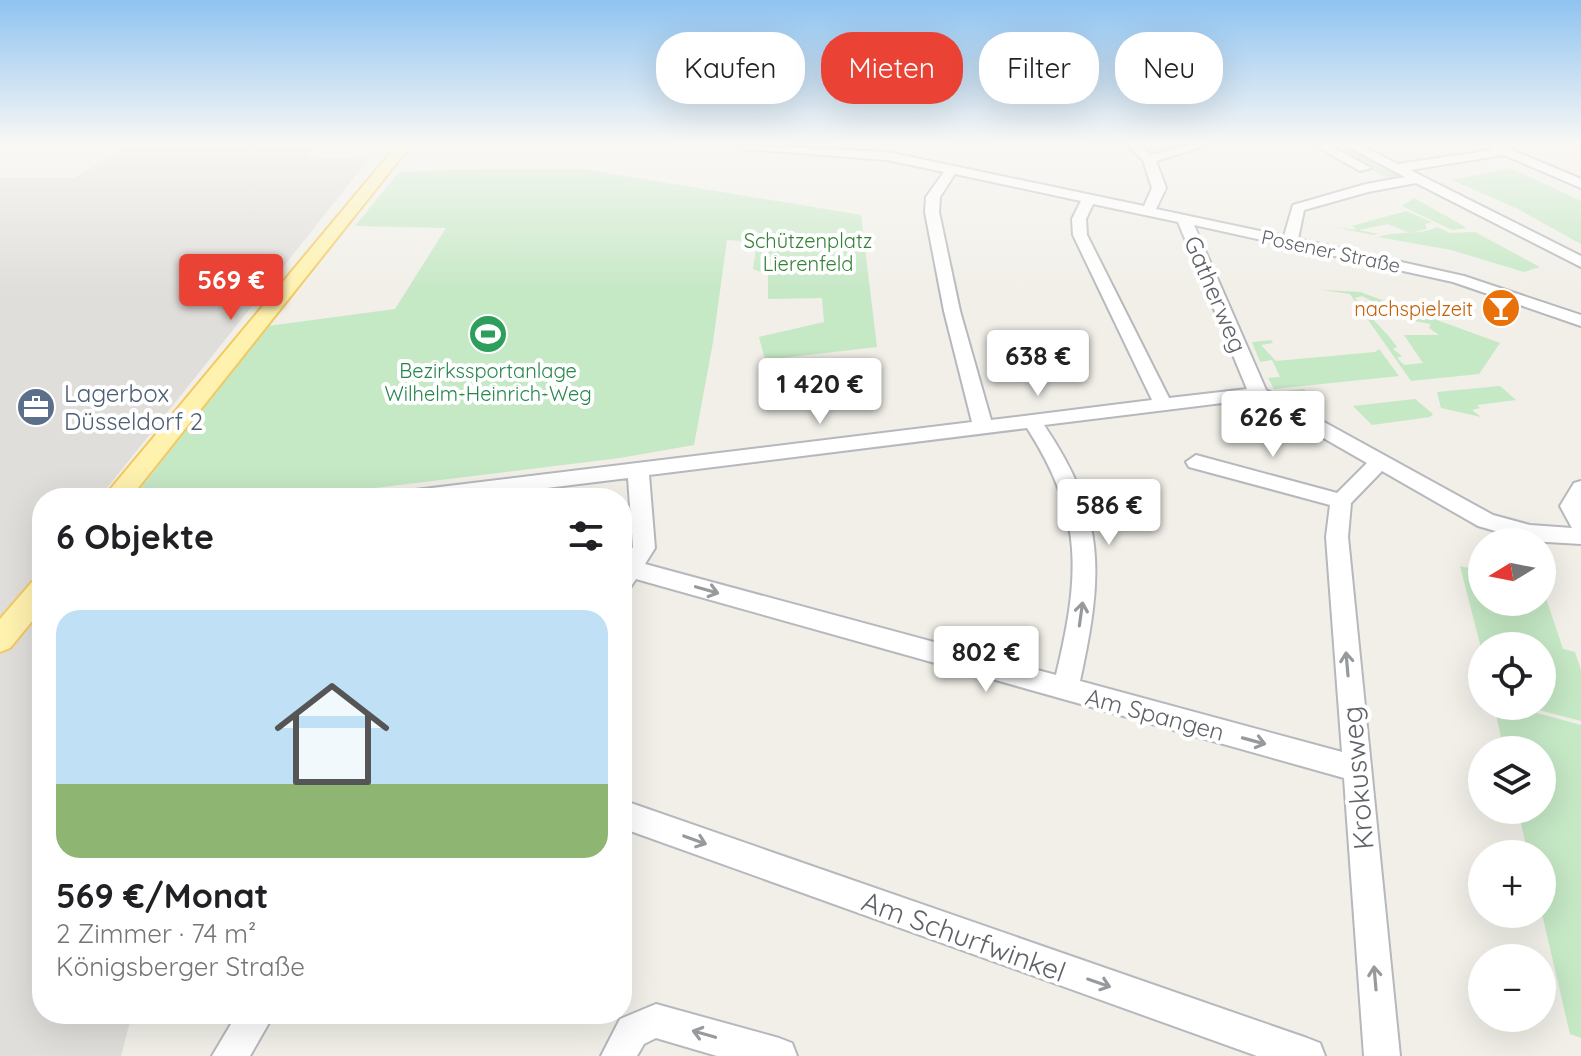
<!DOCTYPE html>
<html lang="de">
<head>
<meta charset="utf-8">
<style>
	body { margin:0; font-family:Quicksand,sans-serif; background:#f2f2f2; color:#202124; height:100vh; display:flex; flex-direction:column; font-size:30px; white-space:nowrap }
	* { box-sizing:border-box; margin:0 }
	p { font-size:26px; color:#757577 }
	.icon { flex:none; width:44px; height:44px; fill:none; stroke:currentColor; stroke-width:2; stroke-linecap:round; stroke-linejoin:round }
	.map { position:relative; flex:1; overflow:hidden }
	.details { position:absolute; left:32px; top:488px; width:600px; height:536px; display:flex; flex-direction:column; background:#fff; border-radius:32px; box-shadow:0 8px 32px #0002 }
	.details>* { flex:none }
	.hud { position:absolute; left:656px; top:32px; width:760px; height:72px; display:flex; gap:16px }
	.needle { width:52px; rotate:260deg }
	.tools { position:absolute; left:1468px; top:528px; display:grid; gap:16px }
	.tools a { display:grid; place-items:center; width:88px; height:88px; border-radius:50%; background:#fff; box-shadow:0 8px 32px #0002; font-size:40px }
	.price { position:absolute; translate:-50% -68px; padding:0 18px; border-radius:8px; background:#fff; color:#222; font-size:26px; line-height:52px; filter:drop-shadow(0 2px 4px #0008) }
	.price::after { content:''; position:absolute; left:50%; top:48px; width:24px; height:18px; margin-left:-12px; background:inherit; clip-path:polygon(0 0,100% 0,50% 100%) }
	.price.on { background:#ea4335; color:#fff }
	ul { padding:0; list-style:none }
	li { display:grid; align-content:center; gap:16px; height:424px; padding:0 24px }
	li+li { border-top:2px solid #e0e0e0 }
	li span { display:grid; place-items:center; height:248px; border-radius:24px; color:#555 }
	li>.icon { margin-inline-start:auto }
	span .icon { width:144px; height:144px; fill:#fffc; stroke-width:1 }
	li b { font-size:34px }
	h2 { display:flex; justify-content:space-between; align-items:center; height:96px; padding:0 24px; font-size:34px }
	.chip { padding:0 28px; border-radius:32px; background:#fff; box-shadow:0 8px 32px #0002; font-size:28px; line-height:72px }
	.chip.on { background:#ea4335; color:#fff }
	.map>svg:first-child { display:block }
	.industrial { fill:#e0deda }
	.green { fill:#c5e8c5; fill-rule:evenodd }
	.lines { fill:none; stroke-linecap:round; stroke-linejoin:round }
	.minor-casing { stroke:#b5b8bc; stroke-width:4 }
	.major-casing { stroke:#f2c960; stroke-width:4 }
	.minor { fill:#fff; fill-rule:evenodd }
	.major { fill:#fff2af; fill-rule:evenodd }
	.oneway { stroke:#979a9d }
	.labels { text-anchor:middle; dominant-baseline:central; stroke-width:8; stroke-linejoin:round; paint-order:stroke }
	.far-park-label { font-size:20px; fill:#348238; stroke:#fff }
	.far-street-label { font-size:20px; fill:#5f6368; stroke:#fff }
	.far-food-label { font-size:20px; fill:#c56008; stroke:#fff; text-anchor:end }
	.far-leisure-label { font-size:20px; fill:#27864d; stroke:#fff }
	.street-label { font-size:24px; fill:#5f6368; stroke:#fff }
	.service-label { font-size:24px; fill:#4e5e75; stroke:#fff; text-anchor:start }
	.near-street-label { font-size:28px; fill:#5f6368; stroke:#fff }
</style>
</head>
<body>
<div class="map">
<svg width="1581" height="1056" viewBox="0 0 1581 1056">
	<rect width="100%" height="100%" fill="#f1efe8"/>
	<path class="industrial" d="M128,145H317L307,157L369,159L99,498H42V1014H132L121,1056H0V178H74Z"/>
	<g class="green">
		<path d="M1324,145H1348L1410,178L1391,180Z"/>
		<path d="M1510,168L1581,201V244L1516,208L1452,180Z"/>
		<path d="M476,169H583L861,215L877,347L765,360L759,337L824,322L822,298L768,299V275L753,269L757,242L727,240L713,342L694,445L620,458L293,498H133L268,326L395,309L446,228L355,226L399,172Z"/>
		<path d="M1414,198L1467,228L1452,230L1402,206Z"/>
		<path d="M1406,211L1432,222L1425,224L1427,229L1409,233L1388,224L1359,230L1378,234L1373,235L1334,227L1357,230L1352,226Z"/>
		<path d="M1437,227L1450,233L1475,232L1540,267L1524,272L1451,250L1378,237C1399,230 1419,236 1437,227Z"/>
		<path d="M1322,290L1360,292L1500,343L1479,374L1411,381L1350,294ZM1362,296L1378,304L1387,316L1431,324L1429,328L1439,335H1404L1423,363L1404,365L1397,358L1402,356L1393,349L1397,347C1384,328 1368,317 1355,298Z"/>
		<path d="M1271,340L1273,343L1261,345L1276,361L1375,352L1379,349L1399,376L1274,389L1268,378L1280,377L1272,360L1260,362L1252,342Z"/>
		<path d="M1500,386L1516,400L1477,405L1480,408L1472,410L1481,417L1441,408L1437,392Z"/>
		<path d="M1304,389L1325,411L1306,413L1276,392Z"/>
		<path d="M1415,399L1433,414L1430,417L1372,425L1353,406Z"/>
		<path d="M1460,566L1482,571V602H1542V586L1563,649L1575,652L1581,670V721L1523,706H1542V646H1482V652Z"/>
		<path d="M1494,706H1511L1581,725V1038L1570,1034L1542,914V854H1528L1518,810H1542V750H1504Z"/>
	</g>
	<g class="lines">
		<g class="minor-casing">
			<g id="minor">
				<path d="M739,145L887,152L1144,206L1152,188L1143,160L1127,145H1140L1151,155L1190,145H1209L1156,161L1166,188L1156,209L1284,236L1293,205L1366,184L1405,177L1345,145H1360L1398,164L1492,150L1489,145H1501L1581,179V188L1504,155L1410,170L1581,256V267L1416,183L1368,192L1304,210L1298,239L1464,276L1581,315V326L1453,282L1194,225L1266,390L1493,515L1530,525L1572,528L1560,506L1574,483L1581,481V544L1530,541L1478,526L1382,471L1351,503L1348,537L1400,1056H1364L1344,778L636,579L630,588L622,591V563L633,547L628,478L465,498H396L407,491L972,422L944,311L925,212L926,197L944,172L887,160L745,149ZM955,174L1081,201L1072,219L1073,235L1152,400L991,420L960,311L939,212L940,197ZM1093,204L1178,222L1247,389L1169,398L1087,235L1086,219ZM1255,399L1367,463L1337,493L1196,455L1186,462L1189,467L1330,505L1326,537L1342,752L1080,681C1103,575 1107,518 1044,425ZM1027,428C1084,517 1080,575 1056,675L645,564L655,548L649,475Z"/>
				<path d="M1314,145H1329L1371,168L1360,171Z"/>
				<path d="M622,800L1307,1038L1320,1043L1325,1056H1257L622,828Z"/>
				<path d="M656,1004L779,1038L792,1043L797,1056H717L656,1038L644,1044L637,1056H601L620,1019Z"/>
				<path d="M237,1014H274L250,1056H212Z"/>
			</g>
		</g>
		<g class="major-casing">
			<g id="major">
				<path d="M397,145H411L130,498H103Z"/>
				<path d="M42,578V609L10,648L0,652V619L32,582Z"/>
			</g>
		</g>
		<use href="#minor" class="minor"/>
		<use href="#major" class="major"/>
	</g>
	<defs><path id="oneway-shaft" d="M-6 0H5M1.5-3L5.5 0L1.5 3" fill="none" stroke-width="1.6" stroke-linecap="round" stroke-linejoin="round" transform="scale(2)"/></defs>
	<g class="oneway">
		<use href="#oneway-shaft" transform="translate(707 590) rotate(16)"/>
		<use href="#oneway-shaft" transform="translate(1081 614) rotate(-82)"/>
		<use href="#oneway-shaft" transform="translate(1347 664) rotate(-95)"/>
		<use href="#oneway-shaft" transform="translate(1254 741) rotate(15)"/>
		<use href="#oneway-shaft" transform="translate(695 840) rotate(20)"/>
		<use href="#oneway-shaft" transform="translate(1375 978) rotate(-95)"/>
		<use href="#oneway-shaft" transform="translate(1099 983) rotate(19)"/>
		<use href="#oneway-shaft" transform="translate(704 1034) rotate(-164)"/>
	</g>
	<linearGradient id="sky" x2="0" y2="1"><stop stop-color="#8fc3f1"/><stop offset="0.49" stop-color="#f9f8f5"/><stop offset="1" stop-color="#f9f8f5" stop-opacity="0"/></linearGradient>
	<rect width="1581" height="293" fill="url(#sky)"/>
	<defs>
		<g id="bar-disc" transform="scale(2)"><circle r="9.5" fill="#e8710a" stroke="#fff"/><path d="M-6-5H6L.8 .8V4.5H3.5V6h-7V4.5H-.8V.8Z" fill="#fff"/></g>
		<g id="stadium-disc" transform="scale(2)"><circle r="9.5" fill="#2e9e5b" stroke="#fff"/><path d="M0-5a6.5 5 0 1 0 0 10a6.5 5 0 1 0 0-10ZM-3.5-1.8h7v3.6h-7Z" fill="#fff"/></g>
		<g id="office-disc" transform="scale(2)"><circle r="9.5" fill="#5c6f8a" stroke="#fff"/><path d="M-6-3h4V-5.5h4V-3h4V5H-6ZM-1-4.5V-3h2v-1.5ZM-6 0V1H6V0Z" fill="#fff"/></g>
	</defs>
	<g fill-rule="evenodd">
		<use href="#bar-disc" x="1501" y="308"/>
		<use href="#stadium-disc" x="488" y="334"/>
		<use href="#office-disc" x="36" y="407"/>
	</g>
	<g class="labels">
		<g class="far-park-label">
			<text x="808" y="240">Schützenplatz<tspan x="808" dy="23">Lierenfeld</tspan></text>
		</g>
		<g class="far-street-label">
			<text transform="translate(1331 251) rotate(12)">Posener Straße</text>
		</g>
		<g class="far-food-label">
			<text x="1473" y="308">nachspielzeit</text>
		</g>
		<g class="far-leisure-label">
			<text x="488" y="370">Bezirkssportanlage<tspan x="488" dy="23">Wilhelm-Heinrich-Weg</tspan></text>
		</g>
		<g class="street-label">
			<text transform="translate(1216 294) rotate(67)">Gatherweg</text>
			<text transform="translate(1155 714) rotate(15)">Am Spangen</text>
		</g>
		<g class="service-label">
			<text x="64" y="393">Lagerbox<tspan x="64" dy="28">Düsseldorf 2</tspan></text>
		</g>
		<g class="near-street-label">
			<text transform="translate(1357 778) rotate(-95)">Krokusweg</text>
			<text transform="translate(964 936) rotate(20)">Am Schurfwinkel</text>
		</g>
	</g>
</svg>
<div class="tools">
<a><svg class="needle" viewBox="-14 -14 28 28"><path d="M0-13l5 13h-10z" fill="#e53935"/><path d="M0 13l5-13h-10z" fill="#757577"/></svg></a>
<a><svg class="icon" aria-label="locate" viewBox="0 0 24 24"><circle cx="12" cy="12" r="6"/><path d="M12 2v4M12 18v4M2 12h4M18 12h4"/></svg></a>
<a><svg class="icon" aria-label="layers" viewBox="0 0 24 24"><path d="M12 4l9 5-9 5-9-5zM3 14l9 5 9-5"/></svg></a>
<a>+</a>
<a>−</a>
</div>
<b class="price on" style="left:231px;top:322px">569 €</b>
<b class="price" style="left:1038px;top:398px">638 €</b>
<b class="price" style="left:820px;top:426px">1 420 €</b>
<b class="price" style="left:1273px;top:459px">626 €</b>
<b class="price" style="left:1109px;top:547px">586 €</b>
<b class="price" style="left:986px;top:694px">802 €</b>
<div class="hud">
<a class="chip">Kaufen</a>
<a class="chip on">Mieten</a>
<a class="chip">Filter</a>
<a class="chip">Neu</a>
</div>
<section class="details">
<h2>6 Objekte<svg class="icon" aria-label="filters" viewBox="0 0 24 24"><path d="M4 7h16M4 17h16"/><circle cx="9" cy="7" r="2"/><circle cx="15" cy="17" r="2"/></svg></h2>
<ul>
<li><span style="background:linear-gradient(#bfe0f5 70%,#8fb573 0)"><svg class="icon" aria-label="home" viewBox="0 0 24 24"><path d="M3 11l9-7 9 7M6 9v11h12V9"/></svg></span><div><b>569 €/Monat</b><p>2 Zimmer · 74 m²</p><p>Königsberger Straße</p></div></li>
</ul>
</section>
</div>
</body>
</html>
